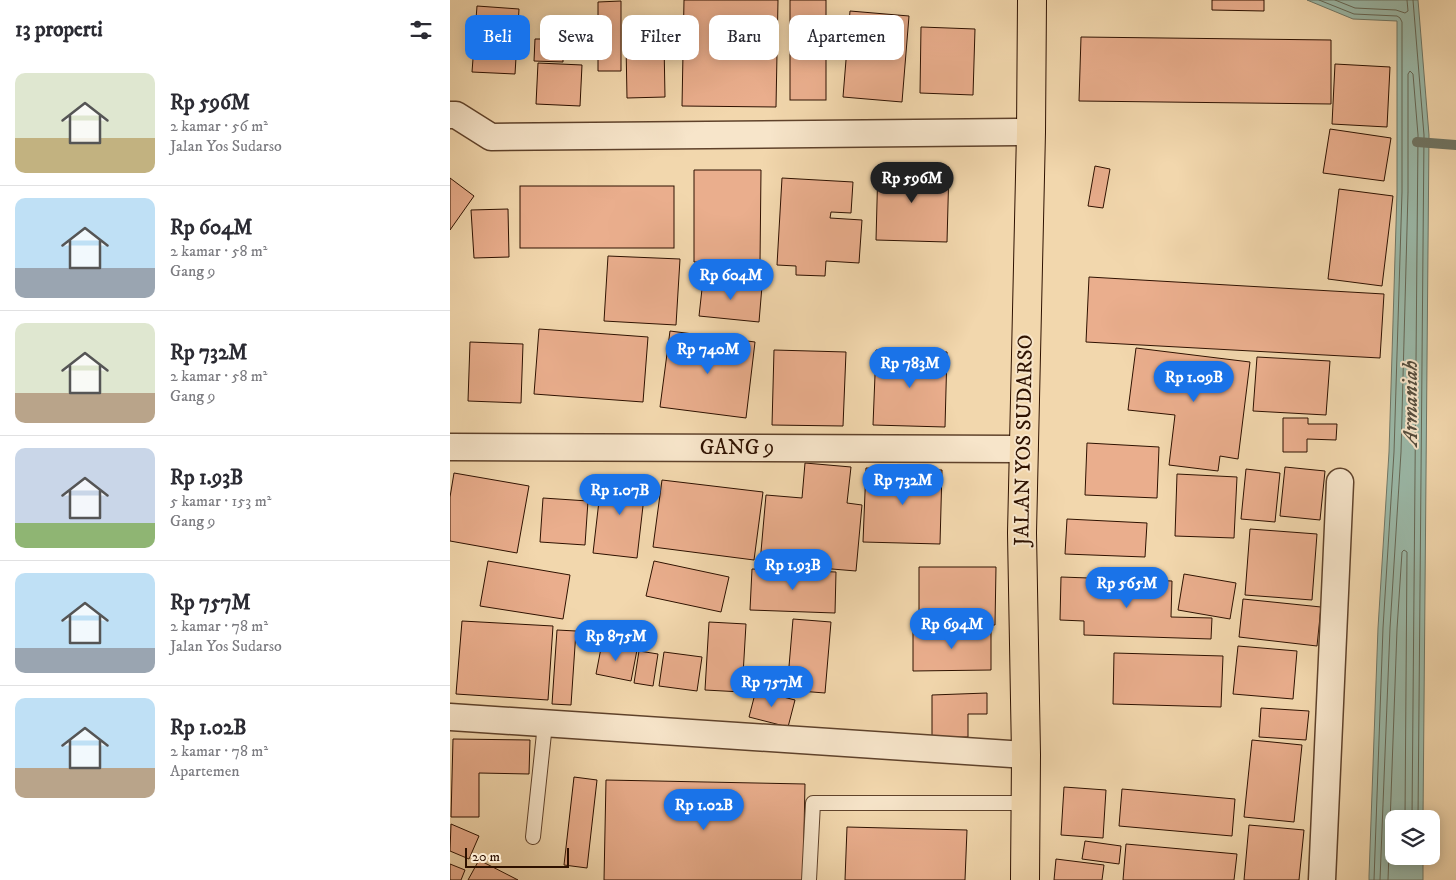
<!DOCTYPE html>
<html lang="id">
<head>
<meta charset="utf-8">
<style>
	body { margin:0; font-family:"IM FELL DW Pica",serif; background:#f7f7f7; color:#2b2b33; height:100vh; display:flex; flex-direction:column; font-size:19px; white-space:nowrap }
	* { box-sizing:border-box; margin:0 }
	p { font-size:16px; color:#7c7c81 }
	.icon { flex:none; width:28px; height:28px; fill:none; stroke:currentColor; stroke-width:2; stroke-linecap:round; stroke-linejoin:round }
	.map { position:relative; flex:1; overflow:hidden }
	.sheet { display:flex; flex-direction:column; background:#fff; width:450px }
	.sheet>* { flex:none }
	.hud { position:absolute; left:15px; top:15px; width:475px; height:45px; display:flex; gap:10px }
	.controls { position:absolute; left:935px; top:810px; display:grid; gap:10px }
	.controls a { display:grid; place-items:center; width:55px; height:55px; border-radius:10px; background:#fff; box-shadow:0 2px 12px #0003; font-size:25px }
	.scale { position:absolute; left:15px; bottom:12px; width:104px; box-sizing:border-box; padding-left:5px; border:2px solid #2e1100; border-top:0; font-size:14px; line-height:18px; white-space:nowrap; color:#2e1100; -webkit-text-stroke:4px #f7e5ca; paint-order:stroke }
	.price { position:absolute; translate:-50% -42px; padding:0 11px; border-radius:18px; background:#1a73e8; color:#fff; font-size:16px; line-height:32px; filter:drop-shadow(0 1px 2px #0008) }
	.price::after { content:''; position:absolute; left:50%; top:30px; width:15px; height:11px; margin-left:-8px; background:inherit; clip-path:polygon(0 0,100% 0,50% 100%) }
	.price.current { background:#222; color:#fff }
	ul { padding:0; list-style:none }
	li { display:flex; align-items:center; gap:15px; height:125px; padding:0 15px }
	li+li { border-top:1px solid #e1e1e2 }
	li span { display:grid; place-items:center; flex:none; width:140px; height:100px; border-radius:10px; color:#555 }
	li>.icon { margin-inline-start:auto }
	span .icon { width:60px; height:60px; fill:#fffc; stroke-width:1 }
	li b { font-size:21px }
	h2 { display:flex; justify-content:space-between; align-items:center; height:60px; padding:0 15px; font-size:21px }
	.chip { padding:0 18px; border-radius:10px; background:#fff; box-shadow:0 2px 12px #0003; font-size:18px; line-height:45px }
	.chip.current { background:#1a73e8; color:#fff }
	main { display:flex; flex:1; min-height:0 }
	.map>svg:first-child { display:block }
	.water { fill:#9bbaaa; stroke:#6f7666 }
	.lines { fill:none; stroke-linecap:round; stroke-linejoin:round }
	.shore { stroke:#646655; stroke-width:1 }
	.stream { stroke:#6f7666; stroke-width:10 }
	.building { fill:#eaae8d; stroke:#2e1100 }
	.lane-casing { stroke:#5f422b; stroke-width:16 }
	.street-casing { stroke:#5f422b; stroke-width:29 }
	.highway-casing { stroke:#2e1100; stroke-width:30 }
	.lane { stroke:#f7e5ca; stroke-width:14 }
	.street { stroke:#f7e5ca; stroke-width:26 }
	.highway { stroke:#f2d7ad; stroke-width:28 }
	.labels { text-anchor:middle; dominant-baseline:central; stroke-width:4; stroke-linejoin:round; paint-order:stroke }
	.street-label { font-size:21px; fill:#2e1100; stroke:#f7e5ca }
	.water-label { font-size:22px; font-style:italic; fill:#544c3c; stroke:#f7e5ca }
</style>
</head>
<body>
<main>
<section class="sheet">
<h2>13 properti<svg class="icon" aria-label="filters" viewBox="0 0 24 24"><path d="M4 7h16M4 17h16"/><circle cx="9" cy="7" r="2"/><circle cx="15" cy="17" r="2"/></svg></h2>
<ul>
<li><span style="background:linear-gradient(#dfe7d0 65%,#c2b280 0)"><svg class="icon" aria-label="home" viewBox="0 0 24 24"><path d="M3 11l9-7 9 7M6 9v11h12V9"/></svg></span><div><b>Rp 596M</b><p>2 kamar · 56 m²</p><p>Jalan Yos Sudarso</p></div></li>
<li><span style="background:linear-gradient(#bfe0f5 70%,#9aa5b1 0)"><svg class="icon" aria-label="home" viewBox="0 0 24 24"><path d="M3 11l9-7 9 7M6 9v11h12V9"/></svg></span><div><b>Rp 604M</b><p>2 kamar · 58 m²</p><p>Gang 9</p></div></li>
<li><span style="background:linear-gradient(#dfe7d0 70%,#b9a48a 0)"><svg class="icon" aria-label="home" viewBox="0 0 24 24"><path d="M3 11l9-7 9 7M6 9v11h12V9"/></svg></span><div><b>Rp 732M</b><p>2 kamar · 58 m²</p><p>Gang 9</p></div></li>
<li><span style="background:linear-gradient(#c9d6e8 75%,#8fb573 0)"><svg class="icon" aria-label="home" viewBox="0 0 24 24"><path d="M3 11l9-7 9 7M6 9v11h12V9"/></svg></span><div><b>Rp 1.93B</b><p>5 kamar · 153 m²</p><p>Gang 9</p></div></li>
<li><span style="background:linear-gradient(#bfe0f5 75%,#9aa5b1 0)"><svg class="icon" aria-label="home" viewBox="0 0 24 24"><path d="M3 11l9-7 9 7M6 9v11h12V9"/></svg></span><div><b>Rp 757M</b><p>2 kamar · 78 m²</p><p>Jalan Yos Sudarso</p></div></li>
<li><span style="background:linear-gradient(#bfe0f5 70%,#b9a48a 0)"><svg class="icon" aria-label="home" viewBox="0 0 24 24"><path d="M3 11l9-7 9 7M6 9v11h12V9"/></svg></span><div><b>Rp 1.02B</b><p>2 kamar · 78 m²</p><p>Apartemen</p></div></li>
</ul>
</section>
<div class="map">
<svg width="1006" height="880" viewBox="0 0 1006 880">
	<rect width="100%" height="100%" fill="#f2d7ad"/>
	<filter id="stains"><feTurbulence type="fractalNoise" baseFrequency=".004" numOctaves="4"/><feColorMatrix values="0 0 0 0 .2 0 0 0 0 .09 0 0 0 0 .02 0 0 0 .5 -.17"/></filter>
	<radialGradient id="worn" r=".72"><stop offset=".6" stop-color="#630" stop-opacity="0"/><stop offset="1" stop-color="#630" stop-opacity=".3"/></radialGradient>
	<path class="water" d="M857,0H968L979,135L973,819H944V856H973V880H919V876L928,628L939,452L947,192V21L903,19Z"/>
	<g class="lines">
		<g class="shore">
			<path d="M869,0L904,14L947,16L950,18L952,22V192L944,452L933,628L924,880"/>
			<path d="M885,0L905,8L946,10L955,13L958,11L957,0"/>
			<path d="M963,0L974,135L968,819"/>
			<path d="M930,880L940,628L951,452L958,192V74L960,71L963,74L968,135L962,819"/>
			<path d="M938,880L947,629L952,552L954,550L957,552L955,819"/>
		</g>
		<path class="stream" d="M967,142L1006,145"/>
	</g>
	<g class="building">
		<path d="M234,0H328L326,107L232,106Z"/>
		<rect x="340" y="0" width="36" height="100"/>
		<path d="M762,0H814V11L762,10Z"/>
		<path d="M171,1V71H148V2Z"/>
		<path d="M27,6L69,9L65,74L22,72Z"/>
		<path d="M400,11L459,16L452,102L393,97Z"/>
		<path d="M471,27L525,29L523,95L470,93Z"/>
		<path d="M631,37L881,40V104L629,101Z"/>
		<path d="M85,39H113V62L84,61Z"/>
		<path d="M214,43L215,97L177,98L176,44Z"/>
		<path d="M88,63L132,65L130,106L86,104Z"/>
		<path d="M885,64L940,67L937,127L882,124Z"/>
		<path d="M880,129L941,138L934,181L873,173Z"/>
		<path d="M428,165L499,167L497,242L426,240Z"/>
		<path d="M645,166L660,169L653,208L638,206Z"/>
		<path d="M244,170H311L310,263L244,262Z"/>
		<path d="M0,178L24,196L0,230Z"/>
		<path d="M332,178L403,182L401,213L381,212L380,218L412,220L409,263L376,261L375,276L346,275V266L327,265Z"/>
		<rect x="70" y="186" width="154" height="62"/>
		<path d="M889,189L943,196L932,286L878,279Z"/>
		<path d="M58,209L59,257L24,258L21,210Z"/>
		<path d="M158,256L230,259L226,325L154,321Z"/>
		<path d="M639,277L934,294L930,358L636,342Z"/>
		<path d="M253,280L312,286L309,322L249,316Z"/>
		<path d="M89,329L198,337L193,402L84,394Z"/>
		<path d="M220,331L305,342L296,418L210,407Z"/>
		<path d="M20,342L73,344L71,403L18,401Z"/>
		<path d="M686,348L800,362L788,459L770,456L768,471L719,465L725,415L678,410Z"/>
		<path d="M324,350L396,352L393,426L322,425Z"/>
		<path d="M426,350L497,352L495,427L423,425Z"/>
		<path d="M807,357L880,361L876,415L803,411Z"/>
		<path d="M833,418H858V424H887L886,440L857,439V452H833Z"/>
		<path d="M637,443L709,447L707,498L635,495Z"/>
		<path d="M355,463L401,467L397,503L412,505L406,571L310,563L316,495L352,498Z"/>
		<path d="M835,467L875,471L870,520L830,516Z"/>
		<path d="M416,468L492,470L490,544L413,542Z"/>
		<path d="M796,469L830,473L825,522L791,519Z"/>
		<path d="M4,473L79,486L67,553L0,541V497Z"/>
		<path d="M727,474L787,477L784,538L725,536Z"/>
		<path d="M152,475L196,480L187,558L143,553Z"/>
		<path d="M212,480L313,492L304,560L203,547Z"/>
		<path d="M93,498L138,501L135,545L90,542Z"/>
		<path d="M617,519L697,523L695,557L615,554Z"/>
		<path d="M800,529L867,534L862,600L795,595Z"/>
		<path d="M38,561L120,575L113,619L30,606Z"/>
		<path d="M204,561L279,577L271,612L196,596Z"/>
		<path d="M469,567H546L545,625H469Z"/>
		<path d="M302,569L386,572L385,613L300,610Z"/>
		<path d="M734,574L786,583L780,619L728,610Z"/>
		<path d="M611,577L722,581L721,617L762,618L761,639L634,635V621L610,620Z"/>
		<path d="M793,599L871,607L867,646L789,637Z"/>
		<path d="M343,619L381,622L375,693L337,690Z"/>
		<path d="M12,621L103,626L98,700L6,694Z"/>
		<path d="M259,622L296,624L292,692L255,690Z"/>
		<path d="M541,629V670L463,671V630Z"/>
		<path d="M107,630L126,631L121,705L102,704Z"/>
		<path d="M152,643L187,650L181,681L146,674Z"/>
		<path d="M788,646L847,651L843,699L783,694Z"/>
		<path d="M189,651L208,654L203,686L184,683Z"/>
		<path d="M214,652L252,657L247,691L209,686Z"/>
		<path d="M664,653L773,656L771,707L663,704Z"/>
		<path d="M306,690L345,700L338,727L299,717Z"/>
		<path d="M537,693V714H518V737L482,738V695Z"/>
		<path d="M811,708L859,711L856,740L809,737Z"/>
		<path d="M3,739L80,740L79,774L29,773V817H1Z"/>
		<path d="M802,740L852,745L844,822L794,817Z"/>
		<path d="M124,777L147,780L137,868L114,865Z"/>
		<path d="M156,780L355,784L353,880H154Z"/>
		<path d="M614,787L656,790L653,838L611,835Z"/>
		<path d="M672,789L785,799L782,836L669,826Z"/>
		<path d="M1,824L29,836L19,859L0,851Z"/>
		<path d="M799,825L854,830L849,880H794Z"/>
		<path d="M397,827L517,830L515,880H395Z"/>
		<path d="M635,841L671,846L669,864L632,859Z"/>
		<path d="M676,844L787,854L784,880H673Z"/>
		<path d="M606,859L654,865L652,880H604Z"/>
		<path d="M29,860L68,880H18Z"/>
		<path d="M0,864L15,870L11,880H0Z"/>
	</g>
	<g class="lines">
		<g class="lane-casing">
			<g id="lane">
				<path d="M83,837L95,724"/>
				<path d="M359,880L363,803H576"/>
			</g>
		</g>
		<g class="street-casing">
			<g id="street">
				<path d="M0,115H6L41,137L581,132"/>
				<path d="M0,447L574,449"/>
				<path d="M0,717L576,755"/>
				<path d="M872,880L890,482"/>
			</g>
		</g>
		<g class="highway-casing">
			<path id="highway" d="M575,880L576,755L572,533L581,132L582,0"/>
		</g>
		<use href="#lane" class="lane"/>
		<use href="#street" class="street"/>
		<use href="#highway" class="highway"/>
	</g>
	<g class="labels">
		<g class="street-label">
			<text transform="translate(574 440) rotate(-89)">JALAN YOS SUDARSO</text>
			<text x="287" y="448">GANG 9</text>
		</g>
		<g class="water-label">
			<text transform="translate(960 403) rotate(-90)">Armaniah</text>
		</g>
	</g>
	<rect width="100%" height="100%" filter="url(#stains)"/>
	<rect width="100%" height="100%" fill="url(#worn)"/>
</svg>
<div class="controls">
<a><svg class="icon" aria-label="layers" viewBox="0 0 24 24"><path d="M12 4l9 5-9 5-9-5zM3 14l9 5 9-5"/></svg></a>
</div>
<div class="scale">20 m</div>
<b class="price current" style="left:462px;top:204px">Rp 596M</b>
<b class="price" style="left:281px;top:301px">Rp 604M</b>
<b class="price" style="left:258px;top:375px">Rp 740M</b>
<b class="price" style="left:460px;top:389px">Rp 783M</b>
<b class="price" style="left:744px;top:403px">Rp 1.09B</b>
<b class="price" style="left:453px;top:506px">Rp 732M</b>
<b class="price" style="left:170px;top:516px">Rp 1.07B</b>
<b class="price" style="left:343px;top:591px">Rp 1.93B</b>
<b class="price" style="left:677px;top:609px">Rp 565M</b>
<b class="price" style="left:502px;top:650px">Rp 694M</b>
<b class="price" style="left:166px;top:662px">Rp 875M</b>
<b class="price" style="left:322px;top:708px">Rp 757M</b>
<b class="price" style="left:254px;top:831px">Rp 1.02B</b>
<div class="hud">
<a class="chip current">Beli</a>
<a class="chip">Sewa</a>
<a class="chip">Filter</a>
<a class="chip">Baru</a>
<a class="chip">Apartemen</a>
</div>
</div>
</main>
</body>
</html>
